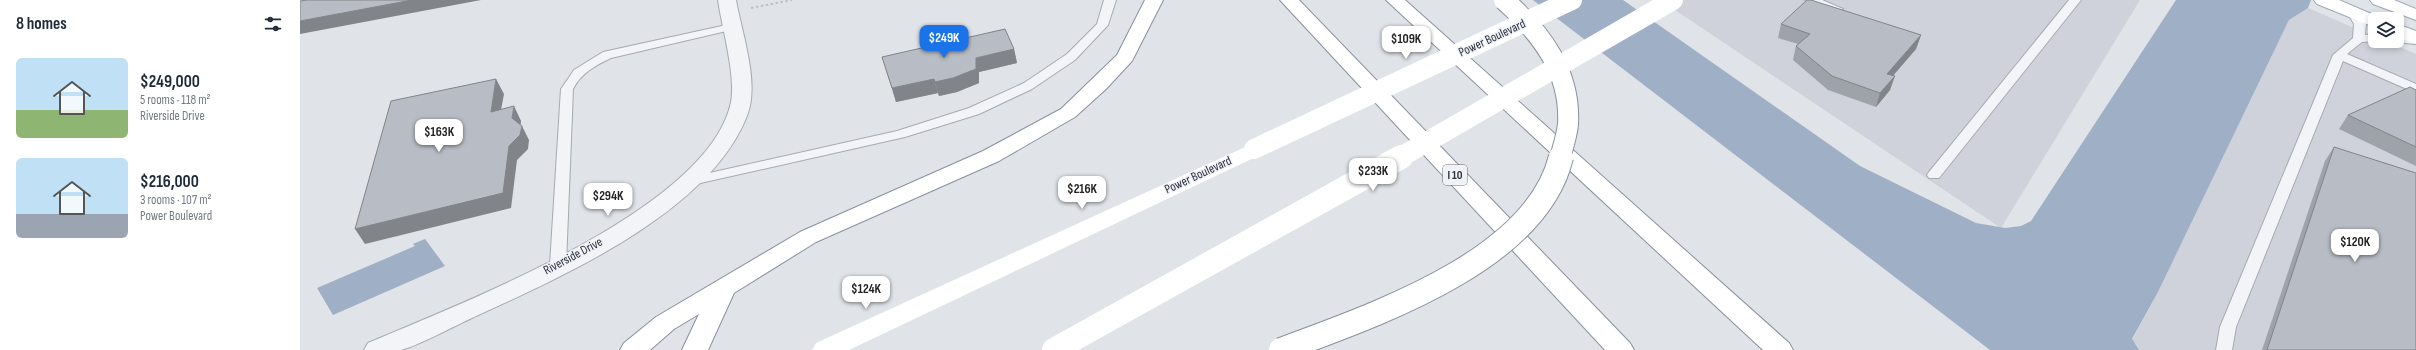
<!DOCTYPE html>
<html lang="en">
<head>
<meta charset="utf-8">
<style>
	body { margin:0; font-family:"Sofia Sans Condensed",sans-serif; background:#f6f6f7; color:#1f2937; height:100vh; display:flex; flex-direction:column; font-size:15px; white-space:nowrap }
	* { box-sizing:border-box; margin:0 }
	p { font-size:13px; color:#747a83 }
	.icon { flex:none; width:22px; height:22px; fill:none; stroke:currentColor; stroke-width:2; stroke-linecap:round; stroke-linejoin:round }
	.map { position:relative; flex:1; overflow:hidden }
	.side { display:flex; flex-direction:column; background:#fff; width:300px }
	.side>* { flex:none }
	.tools { position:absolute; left:2068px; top:12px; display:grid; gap:8px }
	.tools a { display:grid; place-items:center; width:36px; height:36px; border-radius:6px; background:#fff; box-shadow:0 2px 6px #0003; font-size:20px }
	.price { position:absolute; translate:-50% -34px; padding:0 9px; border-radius:8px; background:#fff; color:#222; font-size:13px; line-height:26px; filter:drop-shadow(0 1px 2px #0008) }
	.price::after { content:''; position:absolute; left:50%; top:24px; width:12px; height:9px; margin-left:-6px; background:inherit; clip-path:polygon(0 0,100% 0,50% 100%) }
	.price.on { background:#1a73e8; color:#fff }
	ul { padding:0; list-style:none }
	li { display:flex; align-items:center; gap:12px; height:100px; padding:0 16px }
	li span { display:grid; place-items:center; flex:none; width:112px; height:80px; border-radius:6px; color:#555 }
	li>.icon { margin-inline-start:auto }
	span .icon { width:48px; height:48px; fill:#fffc; stroke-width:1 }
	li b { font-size:17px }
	h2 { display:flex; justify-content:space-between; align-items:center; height:48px; padding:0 16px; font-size:17px }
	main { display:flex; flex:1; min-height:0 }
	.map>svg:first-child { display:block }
	.built { fill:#cfd2da }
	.water { fill:#9eafc6 }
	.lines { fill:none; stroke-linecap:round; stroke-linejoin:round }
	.service-casing { stroke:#a6aab2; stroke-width:2 }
	.minor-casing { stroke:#a6aab2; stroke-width:2 }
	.primary-casing { stroke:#a0a7b3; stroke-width:2 }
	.motorway-casing { stroke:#89909e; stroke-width:2 }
	.path { stroke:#bfc1c7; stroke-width:2; stroke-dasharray:2.5 2.5; stroke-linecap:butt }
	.service { fill:#f3f4f7; fill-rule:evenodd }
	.minor { fill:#f3f4f7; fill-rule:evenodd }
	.secondary { fill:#fff; fill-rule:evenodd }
	.primary { fill:#fff; fill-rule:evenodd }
	.motorway { fill:#fff; fill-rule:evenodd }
	.motorway-bridge-far1-casing { stroke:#89909e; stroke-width:22; stroke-linecap:butt }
	.motorway-bridge-casing { stroke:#89909e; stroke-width:26; stroke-linecap:butt }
	.secondary-bridge-far1 { stroke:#fff; stroke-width:20 }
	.secondary-bridge { stroke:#fff; stroke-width:24 }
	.motorway-bridge-far1 { stroke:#fff; stroke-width:20 }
	.motorway-bridge { stroke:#fff; stroke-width:24 }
	.wall { fill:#9ea2a9 }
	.shaded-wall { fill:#818489 }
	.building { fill:#b8bcc4; stroke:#818489 }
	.labels { text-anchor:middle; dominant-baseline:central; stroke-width:3; stroke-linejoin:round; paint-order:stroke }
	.shield { fill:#f0f2f6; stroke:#656a75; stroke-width:1 }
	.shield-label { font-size:12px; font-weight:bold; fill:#2a303e }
	.street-label { font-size:13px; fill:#2a303e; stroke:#f0f2f6 }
</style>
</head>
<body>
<main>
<section class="side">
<h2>8 homes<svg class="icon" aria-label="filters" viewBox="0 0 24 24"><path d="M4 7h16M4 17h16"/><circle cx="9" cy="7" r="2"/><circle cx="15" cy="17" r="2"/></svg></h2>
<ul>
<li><span style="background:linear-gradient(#bfe0f5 65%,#8fb573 0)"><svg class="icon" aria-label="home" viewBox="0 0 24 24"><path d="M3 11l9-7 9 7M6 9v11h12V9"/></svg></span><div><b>$249,000</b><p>5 rooms · 118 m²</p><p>Riverside Drive</p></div></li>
<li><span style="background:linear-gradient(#bfe0f5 70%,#9aa5b1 0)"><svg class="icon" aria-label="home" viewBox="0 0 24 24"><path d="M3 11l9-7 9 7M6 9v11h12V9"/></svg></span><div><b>$216,000</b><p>3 rooms · 107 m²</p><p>Power Boulevard</p></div></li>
</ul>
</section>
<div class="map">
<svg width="2116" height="350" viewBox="0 0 2116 350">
	<rect width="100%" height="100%" fill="#e0e3e8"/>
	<g class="built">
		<path d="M1360,0H1840L1701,228Z"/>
		<path d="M2008,8L2075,37V41H2086L2116,54V350H1827L1858,292L1989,20Z"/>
	</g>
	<g class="water">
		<path d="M1233,0H1323L1560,166L1676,223L1705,228L1721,226L1731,221L1876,0H2011L2008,8L1989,20L1858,292L1832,339L1839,350H1690Z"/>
		<path d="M125,239L145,266L33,315L17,288L115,246L113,244Z"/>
	</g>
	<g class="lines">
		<g class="service-casing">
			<g id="service">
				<path d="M804,0H816L808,25L775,60L732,89L679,114L605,137L387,186L380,182L387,178L597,131L669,108L724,83L767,54L797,24Z"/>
				<path d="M1505,0H1522L1543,9L1537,12Z"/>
				<path d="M1769,0H1781L1639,178H1629L1627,175L1629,172Z"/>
				<path d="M2053,9L2057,10L2066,24L2065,35L2075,34V41H2077L2062,42L2047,54L2116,84V93L2043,61L1936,327L1932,350H1916L1920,327L2033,55L2053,38L2054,24L2047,12Z"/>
				<path d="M431,24L437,27L435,29L311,58C296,65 281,73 273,89L266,265L263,269H253L250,265L261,89L274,70L303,52Z"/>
				<path d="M2097,35L2116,36V44L2093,42L2097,41Z"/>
			</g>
		</g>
		<g class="minor-casing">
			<g id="minor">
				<path d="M0,0H14L11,4L0,6Z"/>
				<path d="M418,0H436C442,34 460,83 447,116C409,213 261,277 172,318C156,325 114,348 100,350C88,350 76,350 64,350L68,343C161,303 409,210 431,102C436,75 422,28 418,0Z"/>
			</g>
		</g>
		<g class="primary-casing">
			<g id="primary">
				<path d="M2014,0H2039L2083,19H2075V26L2069,25L2017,4Z"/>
				<path d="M2070,0H2094L2116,9V20L2073,4Z"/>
				<path d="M2097,24L2116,31V44L2097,37Z"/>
			</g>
		</g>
		<g class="motorway-casing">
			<g id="motorway">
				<path d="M845,0H863L832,61L806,89L775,117L699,161L516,242L434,293L408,350H382L399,314L374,329L350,350H320L324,343L356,317L500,232L683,151L761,109L817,55Z"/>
				<path d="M980,0H999L1330,343L1334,350H1305Z"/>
				<path d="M1086,0H1105L1489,343L1493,350H1463Z"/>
			</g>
		</g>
		<path class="path" d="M451,8L492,0"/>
		<use href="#service" class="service"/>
		<use href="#minor" class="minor"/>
		<path class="secondary" d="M954,143L962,144L965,149L962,154L549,350H512L516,343Z"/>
		<use href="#primary" class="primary"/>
		<use href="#motorway" class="motorway"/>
		<g class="motorway-bridge-far1-casing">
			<path id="motorway-bridge-far1" d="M1204,0C1241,33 1271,72 1268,124C1267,135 1263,147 1260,158"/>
		</g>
		<g class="motorway-bridge-casing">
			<path id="motorway-bridge" d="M981,350C1071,316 1236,262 1261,157"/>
		</g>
		<g class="secondary-bridge-far1">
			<path d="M954,149L1272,0"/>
			<path d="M1099,158L1373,0"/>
		</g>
		<path class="secondary-bridge" d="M754,350L1101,157"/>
		<use href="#motorway-bridge-far1" class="motorway-bridge-far1"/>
		<use href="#motorway-bridge" class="motorway-bridge"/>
	</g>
	<g class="wall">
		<path d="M1481,24L1621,35L1616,49L1593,76L1590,90L1576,107L1528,90L1493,60L1496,46L1498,44L1478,38Z"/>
		<path d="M714,49L717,63L679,72V83L657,92L639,96L638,93L596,102L582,57Z"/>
		<path d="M2116,90V166L2039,129L2048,115Z"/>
		<path d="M2034,147L2116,350H1962L2025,161Z"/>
	</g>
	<g class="shaded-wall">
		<path d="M112,0H181L0,34V21Z"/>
		<path d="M1621,35L1616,49L1582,88L1587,74Z"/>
		<path d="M714,49L717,63L679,72V83L657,92L639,96L635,82L676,58Z"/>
		<path d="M1595,76L1590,90L1576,107L1580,93Z"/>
		<path d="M196,79L204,94L198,126L191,112Z"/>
		<path d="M634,79L638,93L596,102L592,88Z"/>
		<path d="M214,106L221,121L220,132L212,118Z"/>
		<path d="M222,126L229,140L228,149L217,160L211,208L65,244L55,229L209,146Z"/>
	</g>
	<g class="building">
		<path d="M7,0H112L0,21V1Z"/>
		<path d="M1507,0H1511L1621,35L1587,74L1595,76L1580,93L1532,76L1496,46L1510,34L1481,24Z"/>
		<path d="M705,29L714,49L676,58V69L653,78L635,82L634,79L592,88L582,57Z"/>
		<path d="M196,79L191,112L214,106L212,118L222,126L220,135L209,146L203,193L55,229L91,101Z"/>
		<path d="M2110,87L2116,90V147L2048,115Z"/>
		<path d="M2034,147L2116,173V350H1967Z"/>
	</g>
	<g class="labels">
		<rect class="shield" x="1143" y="165" width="24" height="20" rx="3"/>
		<g class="shield-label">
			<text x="1155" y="175">I 10</text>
		</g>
		<g class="street-label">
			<text transform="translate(1192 38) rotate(-25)">Power Boulevard</text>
			<text transform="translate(898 175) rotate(-25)">Power Boulevard</text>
			<text transform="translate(273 256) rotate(-28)">Riverside Drive</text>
		</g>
	</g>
</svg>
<div class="tools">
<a><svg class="icon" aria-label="layers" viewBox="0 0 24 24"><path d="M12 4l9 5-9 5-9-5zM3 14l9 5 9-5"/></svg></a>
</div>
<b class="price on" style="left:644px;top:59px">$249K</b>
<b class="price" style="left:1106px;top:60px">$109K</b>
<b class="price" style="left:139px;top:153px">$163K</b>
<b class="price" style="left:1073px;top:192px">$233K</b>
<b class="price" style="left:782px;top:210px">$216K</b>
<b class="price" style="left:308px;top:217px">$294K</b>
<b class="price" style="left:2055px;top:263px">$120K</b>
<b class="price" style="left:566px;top:310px">$124K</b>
</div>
</main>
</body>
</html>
